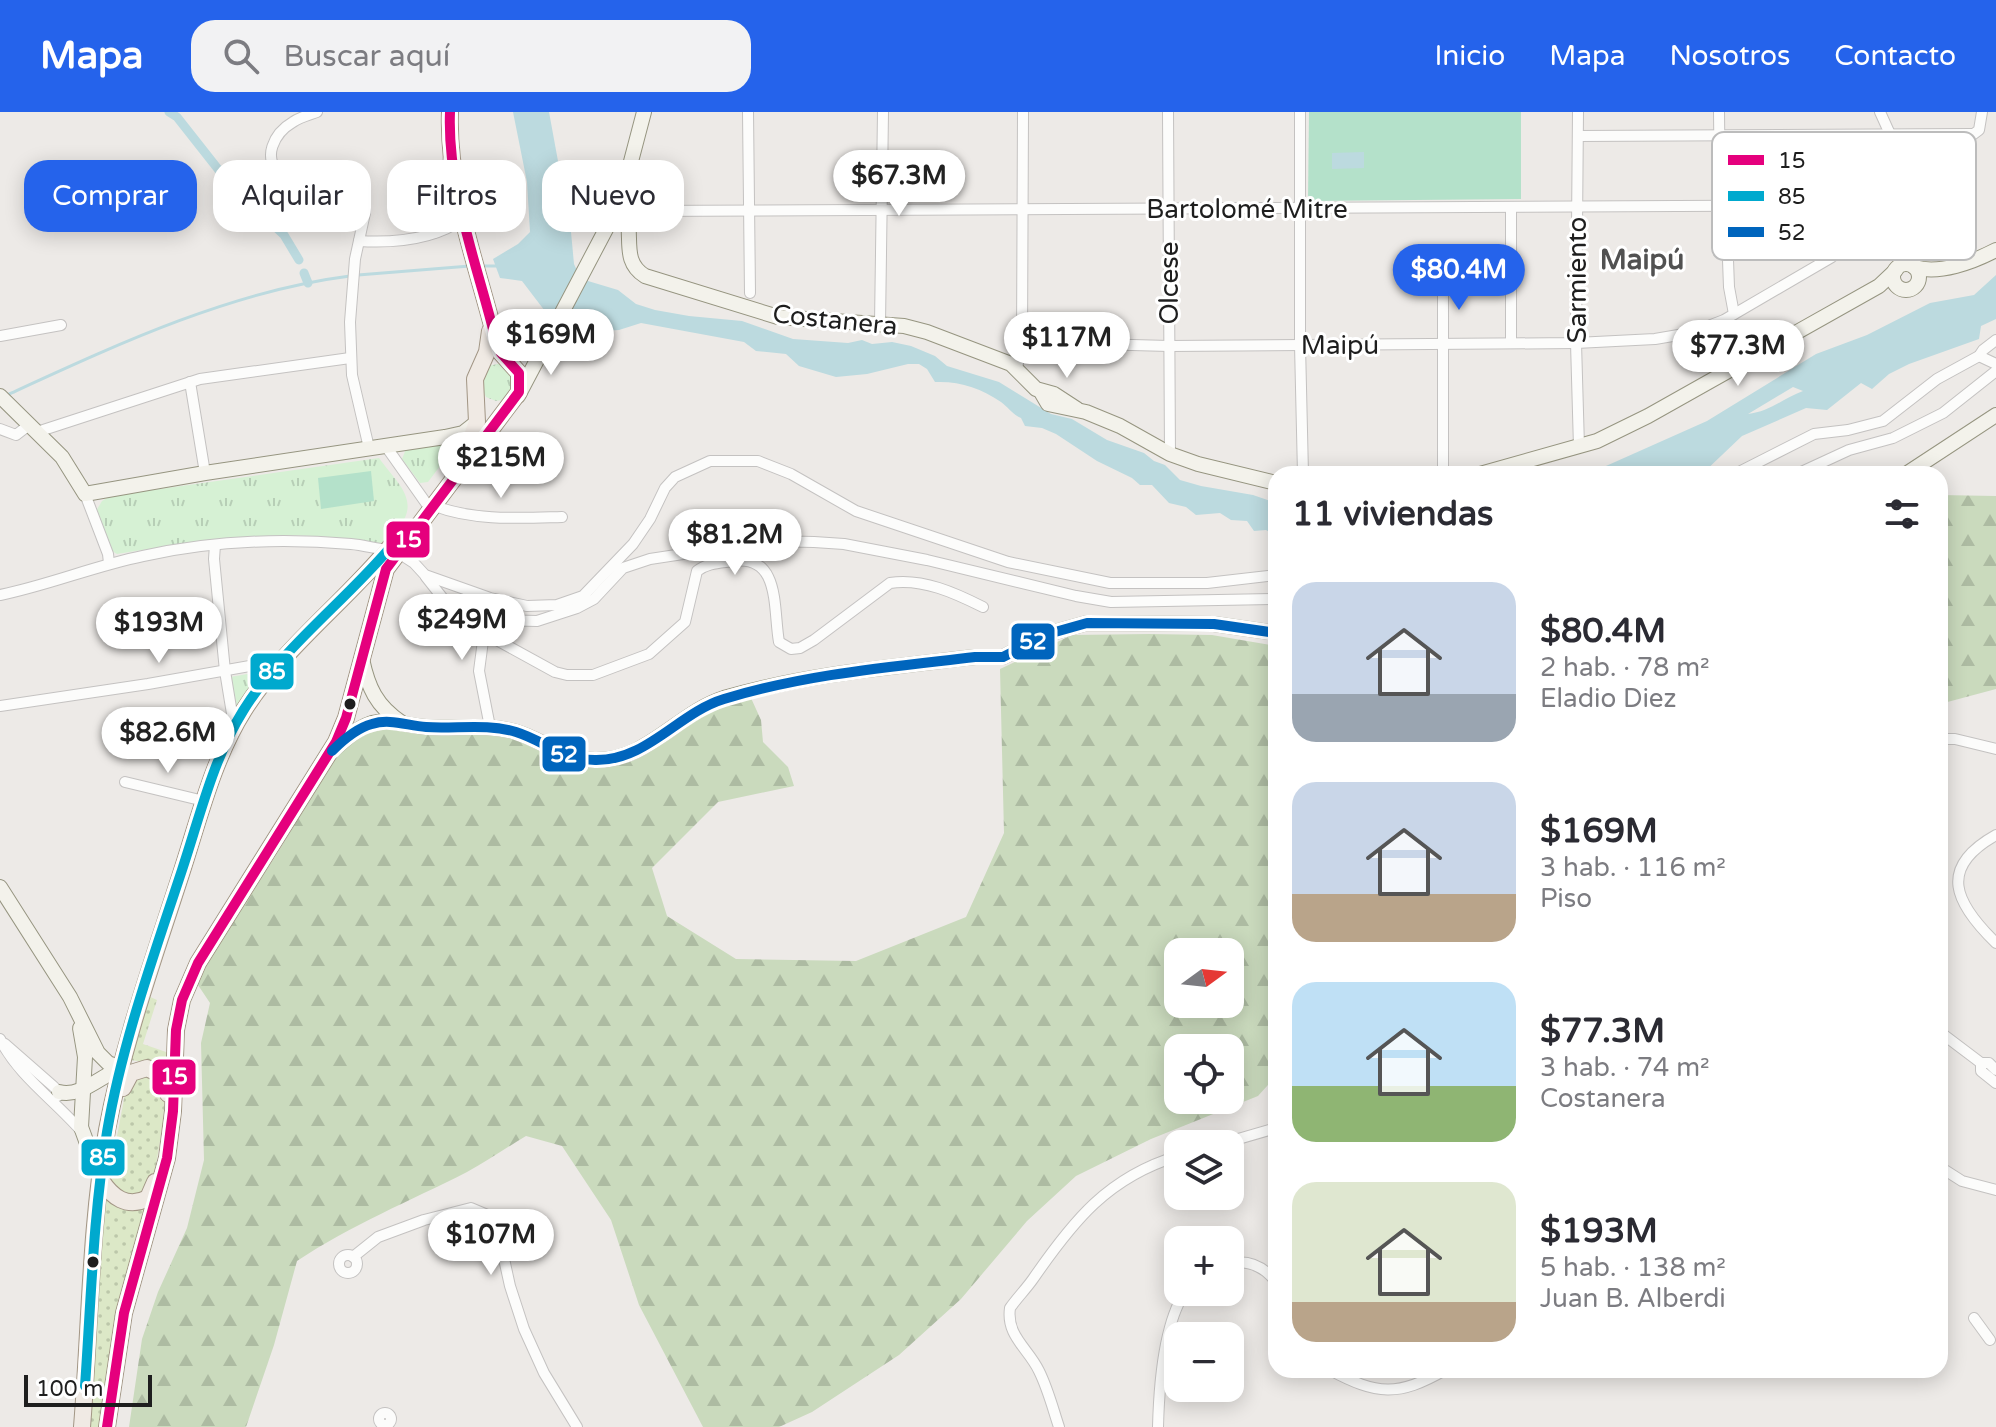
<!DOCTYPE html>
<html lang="es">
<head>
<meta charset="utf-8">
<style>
	body { margin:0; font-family:"Varela Round",sans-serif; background:#f2f2f3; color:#2b2b33; height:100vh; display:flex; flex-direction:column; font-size:30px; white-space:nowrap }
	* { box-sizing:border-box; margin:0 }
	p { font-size:26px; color:#7c7c81 }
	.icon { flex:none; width:44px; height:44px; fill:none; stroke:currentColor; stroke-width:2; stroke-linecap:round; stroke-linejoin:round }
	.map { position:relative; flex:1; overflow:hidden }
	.details { position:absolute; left:1268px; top:354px; width:680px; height:912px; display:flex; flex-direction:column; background:#fff; border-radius:24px; box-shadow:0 4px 20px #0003 }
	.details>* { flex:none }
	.banner { position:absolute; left:24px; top:48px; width:760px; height:72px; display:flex; gap:16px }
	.needle { width:52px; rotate:75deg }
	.tools { position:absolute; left:1164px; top:826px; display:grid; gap:16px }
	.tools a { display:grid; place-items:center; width:80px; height:80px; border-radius:16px; background:#fff; box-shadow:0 4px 20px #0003; font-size:40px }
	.scale { position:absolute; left:24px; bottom:20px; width:128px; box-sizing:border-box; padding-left:8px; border:4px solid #1e1e1e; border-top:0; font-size:22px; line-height:28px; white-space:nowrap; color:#1e1e1e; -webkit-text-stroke:6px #fff; paint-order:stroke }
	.price { position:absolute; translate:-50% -68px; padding:0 18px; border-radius:28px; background:#fff; color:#222; font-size:26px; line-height:52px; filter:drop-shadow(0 2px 4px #0008) }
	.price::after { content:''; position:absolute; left:50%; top:48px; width:24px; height:18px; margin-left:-12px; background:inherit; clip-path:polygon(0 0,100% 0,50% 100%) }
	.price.current { background:#2563eb; color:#fff }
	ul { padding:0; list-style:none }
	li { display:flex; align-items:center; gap:24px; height:200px; padding:0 24px }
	li span { display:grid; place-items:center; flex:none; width:224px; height:160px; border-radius:24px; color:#555 }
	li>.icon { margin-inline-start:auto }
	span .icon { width:96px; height:96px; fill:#fffc; stroke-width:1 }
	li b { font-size:34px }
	h2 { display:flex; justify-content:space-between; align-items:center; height:96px; padding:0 24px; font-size:34px }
	.pill { padding:0 28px; border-radius:24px; background:#fff; box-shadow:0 4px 20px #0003; font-size:28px; line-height:72px }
	.pill.current { background:#2563eb; color:#fff }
	header { display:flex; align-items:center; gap:48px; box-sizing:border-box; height:112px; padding:0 40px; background:#2563eb; color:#fff }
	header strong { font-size:38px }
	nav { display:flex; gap:44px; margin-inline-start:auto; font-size:28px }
	.search { width:560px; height:72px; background:#f2f2f3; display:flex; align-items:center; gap:20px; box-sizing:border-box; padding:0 28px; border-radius:24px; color:#7c7c81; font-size:30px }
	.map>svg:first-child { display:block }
	.grass { fill:url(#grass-dots) }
	.forest { fill:url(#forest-firs); fill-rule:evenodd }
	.park { fill:url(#park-tufts) }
	.pitch { fill:#b4e1ca }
	.water { fill:#bcdadf; fill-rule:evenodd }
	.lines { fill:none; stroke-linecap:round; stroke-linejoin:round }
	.stream { stroke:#bcdadf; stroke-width:3 }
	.canal { stroke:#bcdadf; stroke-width:9 }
	.street-casing { stroke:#c4c2c1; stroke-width:12 }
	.secondary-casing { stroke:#969580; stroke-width:16 }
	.primary-casing { stroke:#a29685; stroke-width:18 }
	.street { stroke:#fcfcfb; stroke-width:10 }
	.secondary { stroke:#f3f2eb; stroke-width:14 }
	.primary { stroke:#f0eae4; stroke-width:16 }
	.bus-1-casing { stroke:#fff; stroke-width:16 }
	.bus-2-casing { stroke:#fff; stroke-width:16 }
	.bus-3-casing { stroke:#fff; stroke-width:16 }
	.bus-1 { stroke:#e5007d; stroke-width:10 }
	.bus-2 { stroke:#00a9ce; stroke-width:10 }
	.bus-3 { stroke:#0065bd; stroke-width:10 }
	.bus-dot { fill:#1e1e1e; stroke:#fff; stroke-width:3 }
	.labels { text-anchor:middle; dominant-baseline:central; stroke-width:6; stroke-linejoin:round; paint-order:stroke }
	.street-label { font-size:26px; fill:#1e1e1e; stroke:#fff }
	.neighbourhood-label { font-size:28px; font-weight:bold; fill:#515151; stroke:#fff }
	.key { fill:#fff; stroke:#bcbcbc; stroke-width:2 }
	.key-label { font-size:22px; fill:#1e1e1e }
	.line-badge { stroke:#fff; stroke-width:3 }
	.badge-label { font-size:22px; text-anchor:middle; font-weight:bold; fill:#fff }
</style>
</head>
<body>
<header>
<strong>Mapa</strong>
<div class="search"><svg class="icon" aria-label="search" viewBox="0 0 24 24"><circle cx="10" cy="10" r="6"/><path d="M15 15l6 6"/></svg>Buscar aquí</div>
<nav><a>Inicio</a><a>Mapa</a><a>Nosotros</a><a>Contacto</a></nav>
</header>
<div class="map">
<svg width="1996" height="1315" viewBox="0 0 1996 1315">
	<defs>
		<pattern id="grass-dots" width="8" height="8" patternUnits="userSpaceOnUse" patternTransform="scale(2)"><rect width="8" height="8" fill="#dce8c7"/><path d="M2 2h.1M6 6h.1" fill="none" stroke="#bcc7aa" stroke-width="1.8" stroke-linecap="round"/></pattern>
		<pattern id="forest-firs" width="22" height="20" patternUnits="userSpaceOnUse" patternTransform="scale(2)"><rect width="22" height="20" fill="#cadabd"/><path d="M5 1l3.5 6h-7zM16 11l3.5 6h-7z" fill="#adbba2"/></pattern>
		<pattern id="park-tufts" width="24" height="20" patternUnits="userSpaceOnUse" patternTransform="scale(2)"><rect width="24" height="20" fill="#d6f1d4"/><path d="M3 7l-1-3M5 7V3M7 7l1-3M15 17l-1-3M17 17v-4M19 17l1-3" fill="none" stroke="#b7ceb6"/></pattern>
	</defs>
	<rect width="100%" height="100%" fill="#edeae7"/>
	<g class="grass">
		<path d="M148,884L157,888L143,932L169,941L168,953L130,948Z"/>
		<path d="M152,962L165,979L163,1012L154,1064L151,1071L139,1083L120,1082L110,1068L111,1056L126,976L129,968Z"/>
		<path d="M105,1087L147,1092L103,1315H87L100,1115Z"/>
	</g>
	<g class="forest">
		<path d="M1940,383L1996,384V577L1940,592Z"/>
		<path d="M1149,522L1212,523L1276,534V964L1258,984L1151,1027L1076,1064L1027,1109L961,1187L899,1243L812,1300L779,1315H703L639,1193L611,1108L562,1034L526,1024C506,1036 487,1049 467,1060C410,1089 351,1113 297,1149L274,1233L246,1315H129L142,1227L158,1180L187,1116L204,1048L201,931L210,891L196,870L210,842L275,745L337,642C348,636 355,627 367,622C396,610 501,617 530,631C535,633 540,637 545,640C567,653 591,656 616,653C647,649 663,627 688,610C707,598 729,592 751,586L761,608L763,630L788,655L794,674L718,690L652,756L667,804L736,847L856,849L966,805L1004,721L1000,557L1072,523ZM1178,840H1230V892H1178ZM1178,936H1230V988H1178Z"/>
	</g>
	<g class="park">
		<path d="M502,251L517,269L507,287L496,289L486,285L479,270L488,254Z"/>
		<path d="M459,329L428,370L420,371L402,347L406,337Z"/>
		<path d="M379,346C396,370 421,388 399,415C393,422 389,429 379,432C292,414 204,428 117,442L112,439L96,399L102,389L110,384Z"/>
		<path d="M253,561L259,563L236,599L230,565Z"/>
	</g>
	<g class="pitch">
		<path d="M1309,0H1521V87L1308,89Z"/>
		<path d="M371,359L374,389L321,397L318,366Z"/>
	</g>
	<g class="water">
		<path d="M513,0H549L571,120L574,152L578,161L588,169L618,178L636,192L655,198L689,204L742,209L793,227L848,231L862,228L872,232L892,230L911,234L935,244L947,254L999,270L1051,302L1072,307L1107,328L1144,341L1154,349L1165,353L1180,368L1201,374L1253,383L1276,391V424L1266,418L1254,419L1247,409L1231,408L1220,401L1196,403L1186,395L1169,391L1152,373H1140L1132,366L1097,349L1056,322L1042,316L1025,314L1021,306C1012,302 1009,296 1001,290C981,276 960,269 935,270L927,257L919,252H908L867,262L836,265L799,254L786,242L756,239L744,230L641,211L619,218L588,220L551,207L522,169L500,166L493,147L518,132L530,120L527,70Z"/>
		<path d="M1364,40V56L1332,57V41Z"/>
		<path d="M1996,163V207L1981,214L1979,227L1909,252L1889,262L1872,277L1861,271L1827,298L1806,296L1742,324L1702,362H1588L1707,309L1816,242L1867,223L1930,191L1974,183ZM1793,275L1803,279C1784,286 1769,300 1748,302Z"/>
	</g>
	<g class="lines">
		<g class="stream">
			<path d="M481,154H498"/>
			<path d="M358,163L470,154"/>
			<path d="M7,283C116,233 231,179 350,164"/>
		</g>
		<g class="canal">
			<path d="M169,0L177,5L229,71L284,123L299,148"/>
			<path d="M304,161L308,171"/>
		</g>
		<g class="street-casing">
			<g id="street">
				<path d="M317,0C309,3 300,5 293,10C274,21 261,47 281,62L356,81L365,91V101L355,147L350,210L352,263L369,336"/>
				<path d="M748,0L750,181"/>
				<path d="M1168,0L1170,342"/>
				<path d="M1300,0V233L1303,362"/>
				<path d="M1578,0L1576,231L1579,335"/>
				<path d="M1719,0L1720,93"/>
				<path d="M1880,0L1890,22"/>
				<path d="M1578,24L1972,22"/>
				<path d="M617,94L639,99L1878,93"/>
				<path d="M1726,94L1729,175L1734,202"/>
				<path d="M434,121L449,45"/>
				<path d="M359,129C394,131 435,128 464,106"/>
				<path d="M1443,168V362"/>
				<path d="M880,212L883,0"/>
				<path d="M0,224L61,213"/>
				<path d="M1022,230L1169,234L1576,231L1655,227L1690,221L1724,208L1832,145L1856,125L1878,93L1979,18L1982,0"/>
				<path d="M1511,231V95"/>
				<path d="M1979,244L1996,252"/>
				<path d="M1017,256L1022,230L1023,0"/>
				<path d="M190,270L205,361"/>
				<path d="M0,317L16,323L29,313"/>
				<path d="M37,320L200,267L350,246"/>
				<path d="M385,333L426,391"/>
				<path d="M1735,362L1814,322L1848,318L1883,309L1937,267L1979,244L1983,238L1996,228"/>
				<path d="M1797,362L1849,338L1893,326L1943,301L1996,259"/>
				<path d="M85,382L108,442L109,451"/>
				<path d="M435,394C474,409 521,406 562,405"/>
				<path d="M215,433L214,447L225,559L234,614"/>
				<path d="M397,440L414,451L425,463L490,486L527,494L557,493L583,484L633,432L650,407L665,376L675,365L710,349H758L791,362L856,399L1008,450L1110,471H1207L1276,463"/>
				<path d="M426,465L445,489"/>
				<path d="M0,483C49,473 94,454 143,444C210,429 282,426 351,432C364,433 376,437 388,438"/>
				<path d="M484,521L555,560L567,563H593L649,542L685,510L697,459C707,451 720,451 733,449C781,442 773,497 779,530L791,537L800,536L814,528L890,471C923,466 955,481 983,495"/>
				<path d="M0,594L148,572L278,549"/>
				<path d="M490,615L479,559L484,521L492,512L500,508L537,509L577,496L594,487L623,456L650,447L768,429L814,430L844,432L927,448L1076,484L1111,490L1276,487"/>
				<path d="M1940,627H1955L1996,637"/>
				<path d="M125,670L204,689"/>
				<path d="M1996,723C1937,756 1955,791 1996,831"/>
				<path d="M1940,920L1981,951H1989L1996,958"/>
				<path d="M0,927C19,965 56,989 83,1021"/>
				<path d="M5,932L53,974L59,980L58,984"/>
				<path d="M1981,951V959L1996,971"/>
				<path d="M1221,1032L1276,1016"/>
				<path d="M1940,1055L1962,1069L1996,1078"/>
				<circle cx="348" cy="1152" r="9"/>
				<path d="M353,1145L378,1125L424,1108L471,1096L490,1104L497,1115L510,1174L524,1217L544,1261L577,1315"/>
				<path d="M1230,1151C1249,1148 1264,1154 1276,1170"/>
				<path d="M1974,1206L1990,1228"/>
				<path d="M1330,1258C1377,1283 1398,1285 1445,1258"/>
				<circle cx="385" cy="1307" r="6"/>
				<path d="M1059,1315C1053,1297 1048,1277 1039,1259C1028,1236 1006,1224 1010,1196C1017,1186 1026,1177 1033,1167C1073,1109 1108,1065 1178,1044"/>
				<path d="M1158,1315C1159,1276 1163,1213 1185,1180"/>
			</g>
		</g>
		<g class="secondary-casing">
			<g id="secondary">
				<path d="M615,100L628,111C631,131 624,151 645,164L778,205L904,214L927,220L1011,252L1036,277L1054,282L1077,297"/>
				<circle cx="1906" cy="165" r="13"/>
				<path d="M1914,155C1939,163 1973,150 1996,138"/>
				<path d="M1041,280L1048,292L1086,300L1120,314L1170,342L1198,352L1276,371"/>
				<path d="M0,284L62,345L85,382L205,361L445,325L463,321L477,310"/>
				<path d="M518,284L615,100L624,76L644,0"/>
				<path d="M1480,362L1597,329L1648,304L1879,174L1896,158"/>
				<path d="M1906,362L1996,303"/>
				<path d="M362,547C368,575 376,594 402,611"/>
				<path d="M332,639C344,628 357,616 372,611C390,606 408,614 426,615C456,617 487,611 516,620C546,629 562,648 595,648C647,649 678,601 724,586C806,562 891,555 975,545H1003L1048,522L1087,511L1214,512L1276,521"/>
				<path d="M0,775L70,885L98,941L108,951L122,956"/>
				<path d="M80,916L85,945L81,1015L100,1067"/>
				<path d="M59,980C81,986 101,963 122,956"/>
			</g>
		</g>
		<g class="primary-casing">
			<g id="primary">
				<path d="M458,348L469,332L477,310L475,267L487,240L490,219"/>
				<path d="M123,976L131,961L147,956L164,964L168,982"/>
				<path d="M101,1068C112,1085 127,1097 148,1086L155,1070"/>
				<path d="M82,1315C90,1216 90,1116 107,1018C123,931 154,846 181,762C199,707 213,647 244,598C284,535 343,492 390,435"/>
				<path d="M107,1315L124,1201L167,1046L173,999L176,918L182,888L198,851L336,630L346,606L386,457L519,280V261L501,241L495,225C477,152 447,76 450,0"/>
			</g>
		</g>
		<use href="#street" class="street"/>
		<use href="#secondary" class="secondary"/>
		<use href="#primary" class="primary"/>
		<g class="bus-1-casing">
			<path id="bus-1" d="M107,1315L124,1201L167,1046L173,999L176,918L182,888L198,851L336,630L346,606L386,457L519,280V261L501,241L495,225C477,152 447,76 450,0"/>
		</g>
		<g class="bus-2-casing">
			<path id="bus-2" d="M85,1274C91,1190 93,1104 107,1020C122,931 154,843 182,758C200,704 213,647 243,599C282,536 341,493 389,437"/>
		</g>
		<g class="bus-3-casing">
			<path id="bus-3" d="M332,639C343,628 357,616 372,612C390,606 408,614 426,615C456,617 487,611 516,620C545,629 562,648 595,648C647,649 678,601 724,587C806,562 891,555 975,545H1003L1048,522L1087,511L1214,512L1276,521"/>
		</g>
		<use href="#bus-1" class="bus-1"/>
		<use href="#bus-2" class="bus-2"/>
		<use href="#bus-3" class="bus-3"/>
	</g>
	<g class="bus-dot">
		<circle cx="350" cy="592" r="7"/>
		<circle cx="93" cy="1150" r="7"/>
	</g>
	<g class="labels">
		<g class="street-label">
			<text x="1247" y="97">Bartolomé Mitre</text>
			<text transform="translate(1577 168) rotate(-90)">Sarmiento</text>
			<text transform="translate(1169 171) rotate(-90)">Olcese</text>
			<text transform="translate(835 208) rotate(6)">Costanera</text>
			<text x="1340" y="233">Maipú</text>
		</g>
		<g class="neighbourhood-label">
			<text x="1642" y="148">Maipú</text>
		</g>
	</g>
	<rect x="1712" y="20" width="264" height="128" rx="12" class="key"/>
	<rect x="1728" y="43" width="36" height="10" fill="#e5007d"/>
	<rect x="1728" y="79" width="36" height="10" fill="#00a9ce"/>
	<rect x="1728" y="115" width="36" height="10" fill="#0065bd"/>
	<g class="key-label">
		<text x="1778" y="56">15</text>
		<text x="1778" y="92">85</text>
		<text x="1778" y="128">52</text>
	</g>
	<g class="line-badge">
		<rect x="385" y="408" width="46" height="39" rx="8" fill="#e5007d"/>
		<rect x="1010" y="510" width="46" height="39" rx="8" fill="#0065bd"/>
		<rect x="249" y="540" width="46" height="39" rx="8" fill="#00a9ce"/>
		<rect x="541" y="623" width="46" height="38" rx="8" fill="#0065bd"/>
		<rect x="151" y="946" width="46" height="38" rx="8" fill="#e5007d"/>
		<rect x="80" y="1026" width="46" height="39" rx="8" fill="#00a9ce"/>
	</g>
	<g class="badge-label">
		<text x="408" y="435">15</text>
		<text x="1033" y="537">52</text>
		<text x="272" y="567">85</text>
		<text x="564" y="650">52</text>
		<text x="174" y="972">15</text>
		<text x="103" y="1053">85</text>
	</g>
</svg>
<div class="tools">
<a><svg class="needle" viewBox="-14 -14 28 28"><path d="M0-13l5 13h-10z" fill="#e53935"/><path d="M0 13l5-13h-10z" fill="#7c7c81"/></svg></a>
<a><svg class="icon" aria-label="locate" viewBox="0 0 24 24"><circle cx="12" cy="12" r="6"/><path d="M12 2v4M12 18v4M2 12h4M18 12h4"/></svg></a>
<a><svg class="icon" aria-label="layers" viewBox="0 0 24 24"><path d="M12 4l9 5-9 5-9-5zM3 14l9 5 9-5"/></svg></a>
<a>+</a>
<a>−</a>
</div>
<div class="scale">100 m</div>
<b class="price" style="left:899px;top:106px">$67.3M</b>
<b class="price current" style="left:1459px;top:200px">$80.4M</b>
<b class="price" style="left:551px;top:265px">$169M</b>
<b class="price" style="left:1067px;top:268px">$117M</b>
<b class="price" style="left:1738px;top:276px">$77.3M</b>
<b class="price" style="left:501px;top:388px">$215M</b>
<b class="price" style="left:735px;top:465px">$81.2M</b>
<b class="price" style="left:462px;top:550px">$249M</b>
<b class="price" style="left:159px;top:553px">$193M</b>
<b class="price" style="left:168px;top:663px">$82.6M</b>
<b class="price" style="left:491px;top:1165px">$107M</b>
<div class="banner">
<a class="pill current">Comprar</a>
<a class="pill">Alquilar</a>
<a class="pill">Filtros</a>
<a class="pill">Nuevo</a>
</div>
<section class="details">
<h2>11 viviendas<svg class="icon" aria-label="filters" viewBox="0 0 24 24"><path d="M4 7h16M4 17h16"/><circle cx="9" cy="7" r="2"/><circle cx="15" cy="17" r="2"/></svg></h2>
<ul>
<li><span style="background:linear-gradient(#c9d6e8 70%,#9aa5b1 0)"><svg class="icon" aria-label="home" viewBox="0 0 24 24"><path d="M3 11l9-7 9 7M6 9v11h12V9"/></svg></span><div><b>$80.4M</b><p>2 hab. · 78 m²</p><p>Eladio Diez</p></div></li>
<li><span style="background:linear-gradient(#c9d6e8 70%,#b9a48a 0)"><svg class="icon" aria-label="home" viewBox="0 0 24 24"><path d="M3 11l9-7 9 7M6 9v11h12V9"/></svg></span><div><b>$169M</b><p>3 hab. · 116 m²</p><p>Piso</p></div></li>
<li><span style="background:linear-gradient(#bfe0f5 65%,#8fb573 0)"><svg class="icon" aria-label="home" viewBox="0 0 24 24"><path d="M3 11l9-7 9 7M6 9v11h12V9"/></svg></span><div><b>$77.3M</b><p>3 hab. · 74 m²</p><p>Costanera</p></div></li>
<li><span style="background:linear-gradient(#dfe7d0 75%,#b9a48a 0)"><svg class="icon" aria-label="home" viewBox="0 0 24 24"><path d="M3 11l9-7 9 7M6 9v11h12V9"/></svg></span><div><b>$193M</b><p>5 hab. · 138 m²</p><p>Juan B. Alberdi</p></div></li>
</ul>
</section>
</div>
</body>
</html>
